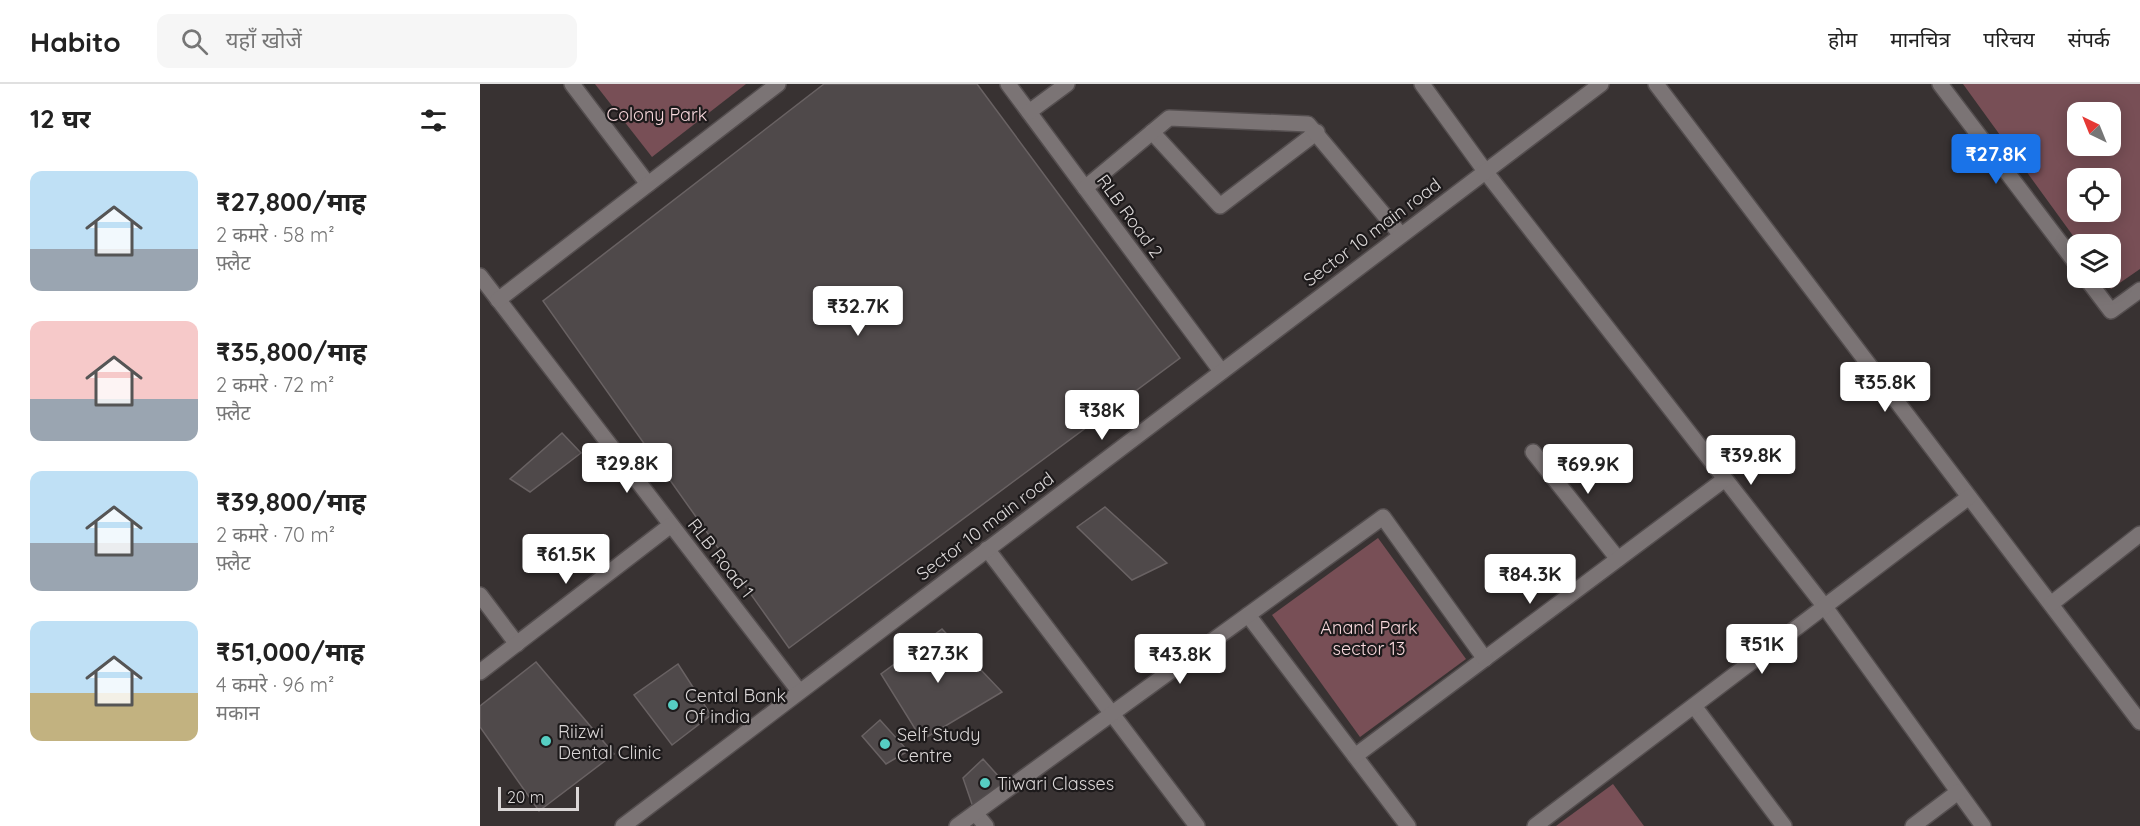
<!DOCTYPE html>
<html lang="hi">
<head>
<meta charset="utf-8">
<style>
	body { margin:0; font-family:Quicksand,"Noto Sans Devanagari",sans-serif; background:#f6f6f6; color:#222; height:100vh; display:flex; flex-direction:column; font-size:22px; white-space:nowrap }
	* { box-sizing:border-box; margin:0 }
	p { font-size:20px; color:#767676 }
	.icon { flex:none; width:33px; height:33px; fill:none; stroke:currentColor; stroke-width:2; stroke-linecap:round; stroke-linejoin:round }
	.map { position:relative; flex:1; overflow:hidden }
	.panel { display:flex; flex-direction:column; background:#fff; width:480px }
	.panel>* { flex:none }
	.needle { width:39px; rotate:317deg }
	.tools { position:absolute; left:1587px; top:18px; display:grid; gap:12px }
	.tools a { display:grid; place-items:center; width:54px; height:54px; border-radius:12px; background:#fff; box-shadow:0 3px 15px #0003; font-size:30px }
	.scale { position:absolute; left:18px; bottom:15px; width:81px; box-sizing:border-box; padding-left:6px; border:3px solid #dbd7d7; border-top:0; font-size:16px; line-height:21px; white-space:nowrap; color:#dbd7d7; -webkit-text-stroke:4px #1d1a1b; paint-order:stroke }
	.price { position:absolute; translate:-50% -51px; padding:0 14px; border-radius:6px; background:#fff; color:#222; font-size:20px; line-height:39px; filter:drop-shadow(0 2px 3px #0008) }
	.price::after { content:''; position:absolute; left:50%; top:36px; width:18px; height:14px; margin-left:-9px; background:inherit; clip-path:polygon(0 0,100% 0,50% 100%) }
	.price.on { background:#1a73e8; color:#fff }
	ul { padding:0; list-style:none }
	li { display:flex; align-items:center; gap:18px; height:150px; padding:0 30px }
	li span { display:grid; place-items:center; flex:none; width:168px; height:120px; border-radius:12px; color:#555 }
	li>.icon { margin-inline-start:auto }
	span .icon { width:72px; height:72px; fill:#fffc; stroke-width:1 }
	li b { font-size:26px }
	h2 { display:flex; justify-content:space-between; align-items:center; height:72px; padding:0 30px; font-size:26px }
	header { display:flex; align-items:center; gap:36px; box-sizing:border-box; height:84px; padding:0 30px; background:#fff; border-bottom:2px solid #e0e0e0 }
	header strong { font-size:28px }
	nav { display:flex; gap:33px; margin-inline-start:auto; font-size:21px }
	.search { width:420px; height:54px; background:#f6f6f6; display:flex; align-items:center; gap:15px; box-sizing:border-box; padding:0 21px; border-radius:12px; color:#767676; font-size:22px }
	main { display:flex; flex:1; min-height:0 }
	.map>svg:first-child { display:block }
	.green { fill:#784f56; fill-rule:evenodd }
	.building { fill:#4f494a; stroke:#696263; stroke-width:1.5 }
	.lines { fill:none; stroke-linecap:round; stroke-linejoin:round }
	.street-casing { stroke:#544e4f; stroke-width:18 }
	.street { stroke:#7b7475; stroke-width:15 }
	.poi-dot { fill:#56cec3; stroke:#1d1a1b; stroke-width:2 }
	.labels { text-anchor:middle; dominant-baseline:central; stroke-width:4.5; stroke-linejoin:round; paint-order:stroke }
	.park-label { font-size:18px; fill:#f6d7db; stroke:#1d1a1b }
	.street-label { font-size:18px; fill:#dbd7d7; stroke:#1d1a1b }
	.poi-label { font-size:18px; fill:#dbd7d7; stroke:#1d1a1b; text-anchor:start }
</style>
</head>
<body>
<header>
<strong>Habito</strong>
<div class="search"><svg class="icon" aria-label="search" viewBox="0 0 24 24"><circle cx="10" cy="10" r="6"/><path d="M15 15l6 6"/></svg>यहाँ खोजें</div>
<nav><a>होम</a><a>मानचित्र</a><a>परिचय</a><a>संपर्क</a></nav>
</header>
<main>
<section class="panel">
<h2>12 घर<svg class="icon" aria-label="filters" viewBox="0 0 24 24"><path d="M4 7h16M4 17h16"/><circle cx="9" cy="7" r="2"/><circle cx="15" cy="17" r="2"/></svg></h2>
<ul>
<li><span style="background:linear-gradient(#bfe0f5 65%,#9aa5b1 0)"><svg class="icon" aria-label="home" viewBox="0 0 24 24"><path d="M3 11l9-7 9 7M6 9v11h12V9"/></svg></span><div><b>₹27,800/माह</b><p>2 कमरे · 58 m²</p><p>फ़्लैट</p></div></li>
<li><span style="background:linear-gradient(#f6c9c9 65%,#9aa5b1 0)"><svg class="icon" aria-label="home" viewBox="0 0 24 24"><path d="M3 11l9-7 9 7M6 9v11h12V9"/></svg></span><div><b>₹35,800/माह</b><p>2 कमरे · 72 m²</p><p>फ़्लैट</p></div></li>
<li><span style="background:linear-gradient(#bfe0f5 60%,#9aa5b1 0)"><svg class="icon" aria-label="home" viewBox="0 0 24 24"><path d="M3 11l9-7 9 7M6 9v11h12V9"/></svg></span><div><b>₹39,800/माह</b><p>2 कमरे · 70 m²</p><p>फ़्लैट</p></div></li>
<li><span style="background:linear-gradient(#bfe0f5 60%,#c2b280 0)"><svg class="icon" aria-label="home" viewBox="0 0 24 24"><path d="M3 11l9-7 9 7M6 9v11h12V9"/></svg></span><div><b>₹51,000/माह</b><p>4 कमरे · 96 m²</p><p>मकान</p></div></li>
</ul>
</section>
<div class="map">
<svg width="1660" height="742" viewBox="0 0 1660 742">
	<rect width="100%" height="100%" fill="#383232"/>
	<g class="green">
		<path d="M115,0H266L172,73Z"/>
		<path d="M1483,0H1660V185L1631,205L1623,194H1630V160H1599ZM1598,28H1630V62H1598ZM1598,94H1630V128H1598Z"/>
		<path d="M898,454L986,575L880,653L792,531Z"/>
		<path d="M1133,700L1164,742H1076Z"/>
	</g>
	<g class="building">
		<path d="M344,0H497L700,274L309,564L63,217Z"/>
		<path d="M82,349L101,369L50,408L30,395Z"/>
		<path d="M625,423L687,479L652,496L597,443Z"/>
		<path d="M462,545L522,608L442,656L401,590Z"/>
		<path d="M56,578L134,670L59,727L0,643V622Z"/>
		<path d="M198,580L231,631L192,661L154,611Z"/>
		<path d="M400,636L428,667L406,680L382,652Z"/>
		<path d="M503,675L529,704L495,729L483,694Z"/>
	</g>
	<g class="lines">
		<g class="street-casing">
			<g id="street">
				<path d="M92,0L168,100"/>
				<path d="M528,0L741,287"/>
				<path d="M942,0L1005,87L1345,523L1503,742"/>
				<path d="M1176,0L1660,638"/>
				<path d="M1460,0L1598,182"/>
				<path d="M549,28L587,0"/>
				<path d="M672,48L740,122L837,48"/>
				<path d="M605,104L689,34L828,40L921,151"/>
				<path d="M0,192L319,607"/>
				<path d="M1606,194L1631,227L1660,206"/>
				<path d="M18,216L298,0"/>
				<path d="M1053,368L1138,475"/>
				<path d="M507,465L717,742"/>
				<path d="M0,511L37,560"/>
				<path d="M1571,520L1660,450"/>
				<path d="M768,531L928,742"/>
				<path d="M0,588L191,441"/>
				<path d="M1214,622L1304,742"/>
				<path d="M875,672L1245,395"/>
				<path d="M495,729L506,742"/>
				<path d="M143,742L1121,0"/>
				<path d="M477,742L903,433L1005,575"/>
				<path d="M1055,742L1489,413"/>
				<path d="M1433,742L1478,708"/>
			</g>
		</g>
		<use href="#street" class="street"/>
	</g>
	<g class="poi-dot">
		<circle cx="193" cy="621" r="6"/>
		<circle cx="66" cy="657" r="6"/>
		<circle cx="405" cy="660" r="6"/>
		<circle cx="505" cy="699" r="6"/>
	</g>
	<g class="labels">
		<g class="park-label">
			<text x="177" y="30">Colony Park</text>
			<text x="889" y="543">Anand Park<tspan x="889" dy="21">sector 13</tspan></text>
		</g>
		<g class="street-label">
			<text transform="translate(650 132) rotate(54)">RLB Road 2</text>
			<text transform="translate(892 148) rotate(-37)">Sector 10 main road</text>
			<text transform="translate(505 442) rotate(-37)">Sector 10 main road</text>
			<text transform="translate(241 474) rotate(52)">RLB Road 1</text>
		</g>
		<g class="poi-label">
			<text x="205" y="611">Cental Bank<tspan x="205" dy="21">Of india</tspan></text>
			<text x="78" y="647">Riizwi<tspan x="78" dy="21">Dental Clinic</tspan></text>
			<text x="417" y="650">Self Study<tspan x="417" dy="21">Centre</tspan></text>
			<text x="517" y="699">Tiwari Classes</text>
		</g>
	</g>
</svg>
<div class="tools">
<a><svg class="needle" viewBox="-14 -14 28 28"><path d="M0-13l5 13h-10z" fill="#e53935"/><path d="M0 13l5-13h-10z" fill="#767676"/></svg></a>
<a><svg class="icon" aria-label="locate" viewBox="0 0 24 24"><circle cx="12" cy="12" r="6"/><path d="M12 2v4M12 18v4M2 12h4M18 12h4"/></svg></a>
<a><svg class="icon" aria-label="layers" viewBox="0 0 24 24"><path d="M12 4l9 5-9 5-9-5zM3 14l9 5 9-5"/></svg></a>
</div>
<div class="scale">20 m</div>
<b class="price on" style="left:1516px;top:101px">₹27.8K</b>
<b class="price" style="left:378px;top:253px">₹32.7K</b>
<b class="price" style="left:1405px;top:329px">₹35.8K</b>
<b class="price" style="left:622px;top:357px">₹38K</b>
<b class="price" style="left:1271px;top:402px">₹39.8K</b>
<b class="price" style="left:147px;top:410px">₹29.8K</b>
<b class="price" style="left:1108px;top:411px">₹69.9K</b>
<b class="price" style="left:86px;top:501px">₹61.5K</b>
<b class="price" style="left:1050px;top:521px">₹84.3K</b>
<b class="price" style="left:1282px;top:591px">₹51K</b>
<b class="price" style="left:458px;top:600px">₹27.3K</b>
<b class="price" style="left:700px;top:601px">₹43.8K</b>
</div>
</main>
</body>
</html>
